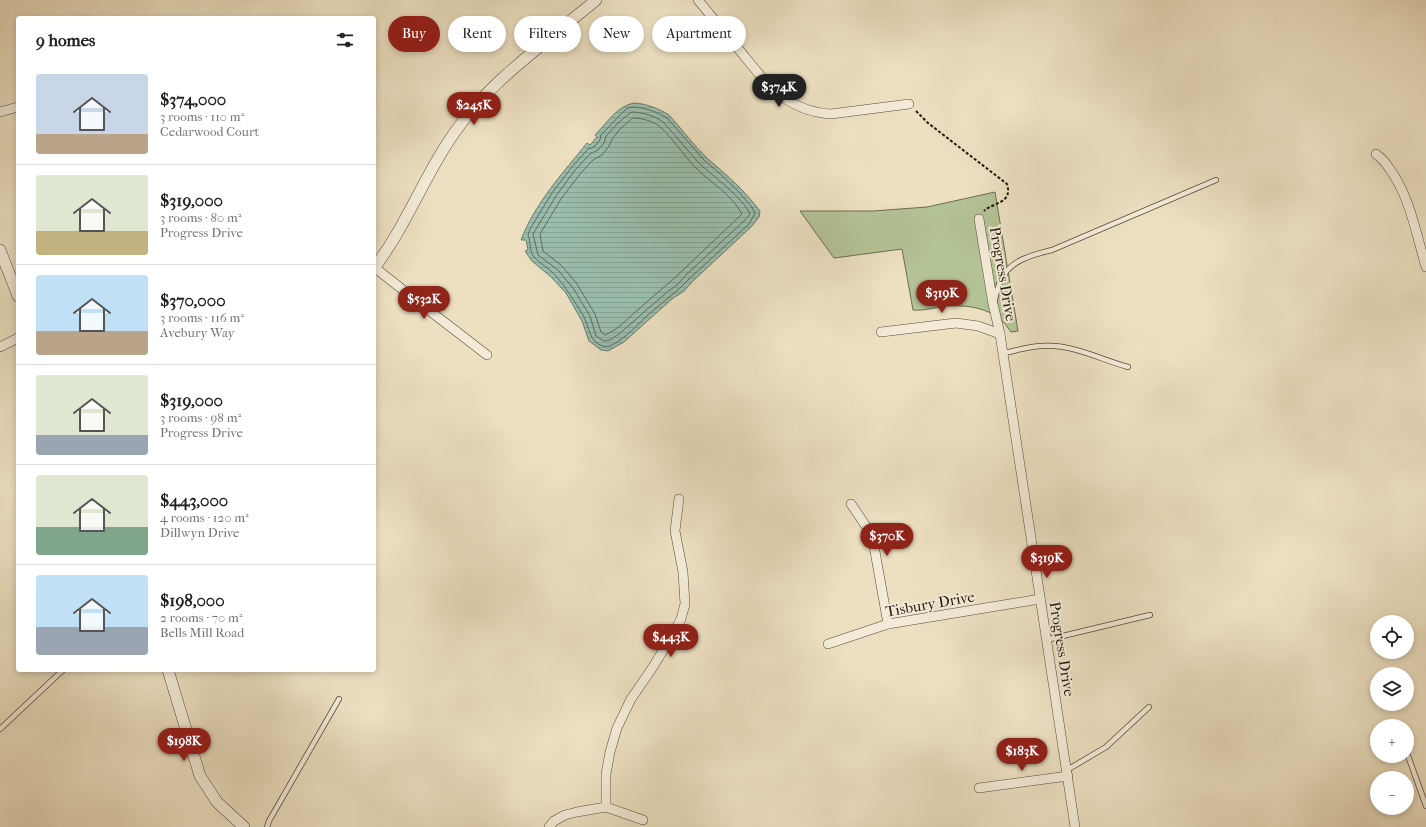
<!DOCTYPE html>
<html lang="en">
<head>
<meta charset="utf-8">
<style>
	body { margin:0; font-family:"IM FELL French Canon",serif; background:#f6f6f6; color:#202124; height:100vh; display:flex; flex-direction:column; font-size:15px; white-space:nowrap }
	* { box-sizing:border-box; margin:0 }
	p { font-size:13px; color:#757577 }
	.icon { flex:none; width:22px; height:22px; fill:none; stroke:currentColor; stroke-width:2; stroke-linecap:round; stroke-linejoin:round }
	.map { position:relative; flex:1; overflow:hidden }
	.details { position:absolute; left:16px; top:16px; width:360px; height:656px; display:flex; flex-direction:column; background:#fff; border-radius:4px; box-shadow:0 2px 6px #0003 }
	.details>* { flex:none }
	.guide { position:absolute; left:388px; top:16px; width:380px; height:36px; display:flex; gap:8px }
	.buttons { position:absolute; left:1370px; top:615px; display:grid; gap:8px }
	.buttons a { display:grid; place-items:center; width:44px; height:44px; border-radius:50%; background:#fff; box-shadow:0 2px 6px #0003; font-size:20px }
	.price { position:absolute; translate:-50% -34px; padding:0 9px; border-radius:14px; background:#8f2418; color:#fff; font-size:13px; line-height:26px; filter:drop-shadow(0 1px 2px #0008) }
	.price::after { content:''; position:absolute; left:50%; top:24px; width:12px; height:9px; margin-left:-6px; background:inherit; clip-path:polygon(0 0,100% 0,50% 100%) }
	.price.selected { background:#222; color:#fff }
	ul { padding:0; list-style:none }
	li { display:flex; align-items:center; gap:12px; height:100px; padding:0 20px }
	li+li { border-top:1px solid #e0e0e0 }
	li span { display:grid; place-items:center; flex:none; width:112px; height:80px; border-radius:4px; color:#555 }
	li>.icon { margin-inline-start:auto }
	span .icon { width:48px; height:48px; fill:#fffc; stroke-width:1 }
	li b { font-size:17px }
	h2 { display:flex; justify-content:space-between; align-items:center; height:48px; padding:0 20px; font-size:17px }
	.tag { padding:0 14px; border-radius:18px; background:#fff; box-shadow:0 2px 6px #0003; font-size:14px; line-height:36px }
	.tag.selected { background:#8f2418; color:#fff }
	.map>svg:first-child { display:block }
	.green { fill:#b4c396; stroke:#6c6d53 }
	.water { fill:url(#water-rules); stroke:#6a7b6e }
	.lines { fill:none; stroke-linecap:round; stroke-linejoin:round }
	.shore { stroke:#5e6a5e; stroke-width:1 }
	.service-casing { stroke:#55493c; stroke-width:6 }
	.minor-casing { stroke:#55493c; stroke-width:10 }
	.tertiary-casing { stroke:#55493c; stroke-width:12 }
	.path { stroke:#231710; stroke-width:2; stroke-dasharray:3 2; stroke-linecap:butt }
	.service { stroke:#f3ebd7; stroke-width:4.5 }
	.minor { stroke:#f3ebd7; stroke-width:9 }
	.tertiary { stroke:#f3ebd7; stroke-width:11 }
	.labels { text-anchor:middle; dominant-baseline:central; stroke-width:4; stroke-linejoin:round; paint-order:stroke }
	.street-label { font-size:15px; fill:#231710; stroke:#f3ebd7 }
</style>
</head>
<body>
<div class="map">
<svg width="1426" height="827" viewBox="0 0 1426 827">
	<defs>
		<pattern id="water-rules" width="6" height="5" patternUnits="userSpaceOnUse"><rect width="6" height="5" fill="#9abead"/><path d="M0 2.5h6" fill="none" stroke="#84a394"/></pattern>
	</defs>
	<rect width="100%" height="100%" fill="#ece0c1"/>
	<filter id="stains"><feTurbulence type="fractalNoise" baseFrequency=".005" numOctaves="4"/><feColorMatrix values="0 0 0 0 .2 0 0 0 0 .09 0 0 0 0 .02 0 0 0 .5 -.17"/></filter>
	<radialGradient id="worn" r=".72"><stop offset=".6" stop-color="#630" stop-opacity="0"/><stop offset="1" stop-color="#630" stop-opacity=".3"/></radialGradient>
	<path class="green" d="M995,192L1018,331L1011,332C1008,328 1005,323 1001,320C986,307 965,305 947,306C935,307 925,311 913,310L902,249L834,258L800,211H873L927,207Z"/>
	<path class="water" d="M634,103C647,104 658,108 669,115C682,129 694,146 708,159C727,175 745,191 760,211L759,217L752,226L693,281L684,291L672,299L624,342L608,351L601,350L589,341L582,321L566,293L551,277L532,261L525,251L528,250L526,240H521C535,203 563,173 587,143L590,145L597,137L595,135C607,123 617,106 634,103Z"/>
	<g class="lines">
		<g class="shore">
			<path d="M634,107C646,108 657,112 667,118L705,161L718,172L738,191L751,206L755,213L749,224L690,278C678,291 663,302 649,314C638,324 626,338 612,345C609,346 606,347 603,346C589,343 589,325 583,315C574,301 566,287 555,275C549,268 540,264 534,257C529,251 531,242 528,235L530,229L552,193L572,167L588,149L594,147L600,140L601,135L622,113L628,108Z"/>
			<path d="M634,112C644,113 655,116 663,122C676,136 687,150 700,164C714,177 742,197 750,214L745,220L687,274L678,284L666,293L619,334L610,340L604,341L596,336L590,316L573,288L558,270L538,255L533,234L556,196L575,170L590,154L598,150L604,143L606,136L617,124L630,113Z"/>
			<path d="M633,118C641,118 653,121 659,126C672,137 684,156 696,168C710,182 733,196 742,214L683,270C670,283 654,295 640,308C629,317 618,330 605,335L601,332L595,314L577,284L562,266L543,251L540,234L561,199L580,174L593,160L602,155L609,146L612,139L621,128Z"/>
		</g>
		<g class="service-casing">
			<g id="service">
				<path d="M995,299C997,292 998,284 1002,278C1012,259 1033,255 1052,250L1216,180"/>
				<path d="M1003,353C1016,351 1029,346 1042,346C1073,344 1099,359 1128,367"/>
				<path d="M1046,640L1150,615"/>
				<path d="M0,729L63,670"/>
				<path d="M1407,753L1426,806"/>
				<path d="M1067,770L1106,747L1149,707"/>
				<path d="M267,827L269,821L339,699"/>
			</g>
		</g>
		<g class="minor-casing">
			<g id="minor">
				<path d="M698,0C712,17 726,35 741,52C767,84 786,111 831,114L909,104"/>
				<path d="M0,112L18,107"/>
				<path d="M1376,154C1381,158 1386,163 1389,168C1410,196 1416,234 1426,267"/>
				<path d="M979,219L993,304L1000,334L1075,827"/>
				<path d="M374,267L417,301L487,355"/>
				<path d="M881,332L956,323L978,326L1000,334"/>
				<path d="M0,347L18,338"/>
				<path d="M851,504L872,535L888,624"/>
				<path d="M828,644L888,624L1040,599"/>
				<path d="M979,788L1068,776"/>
				<path d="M606,807V774L610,752L617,728L631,699L653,667L674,632L681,619L685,604L683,572L675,531L679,499"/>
				<path d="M549,827L554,821L565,815L577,812L606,807L643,820"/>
			</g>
		</g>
		<g class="tertiary-casing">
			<g id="tertiary">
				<path d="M0,250L18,296"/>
				<path d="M374,268C408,224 426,170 460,125C489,85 530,55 568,23C577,15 587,8 596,0"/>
				<path d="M168,670L200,776L217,802L244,827"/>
			</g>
		</g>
		<path class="path" d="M916,111L928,123L1007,184C1013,204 993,202 984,211"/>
		<use href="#service" class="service"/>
		<use href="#minor" class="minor"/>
		<use href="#tertiary" class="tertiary"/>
	</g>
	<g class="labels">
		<g class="street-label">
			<text transform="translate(1003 274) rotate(80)">Progress Drive</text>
			<text transform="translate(930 604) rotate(-10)">Tisbury Drive</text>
			<text transform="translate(1062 649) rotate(81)">Progress Drive</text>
		</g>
	</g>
	<rect width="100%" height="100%" filter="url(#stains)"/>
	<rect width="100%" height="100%" fill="url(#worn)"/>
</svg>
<div class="buttons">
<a><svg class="icon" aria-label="locate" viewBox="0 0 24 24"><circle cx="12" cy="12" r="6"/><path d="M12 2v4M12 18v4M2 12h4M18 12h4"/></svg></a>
<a><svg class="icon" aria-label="layers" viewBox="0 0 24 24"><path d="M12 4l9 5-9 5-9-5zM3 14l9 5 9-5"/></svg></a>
<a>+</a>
<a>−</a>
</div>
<b class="price selected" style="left:779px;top:108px">$374K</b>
<b class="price" style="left:474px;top:126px">$245K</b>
<b class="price" style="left:942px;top:314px">$319K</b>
<b class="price" style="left:424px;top:320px">$532K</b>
<b class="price" style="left:887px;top:557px">$370K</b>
<b class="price" style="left:1047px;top:579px">$319K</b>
<b class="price" style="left:671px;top:658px">$443K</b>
<b class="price" style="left:184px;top:762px">$198K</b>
<b class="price" style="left:1022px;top:772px">$183K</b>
<div class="guide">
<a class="tag selected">Buy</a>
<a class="tag">Rent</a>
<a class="tag">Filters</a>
<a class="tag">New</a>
<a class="tag">Apartment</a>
</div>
<section class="details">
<h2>9 homes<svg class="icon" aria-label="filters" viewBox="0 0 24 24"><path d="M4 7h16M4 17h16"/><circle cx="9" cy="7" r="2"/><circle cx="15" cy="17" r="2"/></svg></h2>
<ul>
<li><span style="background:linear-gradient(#c9d6e8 75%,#b9a48a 0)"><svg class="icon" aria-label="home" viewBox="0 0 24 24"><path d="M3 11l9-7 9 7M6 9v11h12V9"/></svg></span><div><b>$374,000</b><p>3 rooms · 110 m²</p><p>Cedarwood Court</p></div></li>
<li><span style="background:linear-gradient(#dfe7d0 70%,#c2b280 0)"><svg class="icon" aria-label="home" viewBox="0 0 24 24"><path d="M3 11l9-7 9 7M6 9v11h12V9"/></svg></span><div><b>$319,000</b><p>3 rooms · 80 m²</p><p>Progress Drive</p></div></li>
<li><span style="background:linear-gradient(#bfe0f5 70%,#b9a48a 0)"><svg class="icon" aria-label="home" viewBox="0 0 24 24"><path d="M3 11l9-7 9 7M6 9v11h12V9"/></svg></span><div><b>$370,000</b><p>3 rooms · 116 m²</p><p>Avebury Way</p></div></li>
<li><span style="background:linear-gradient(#dfe7d0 75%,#9aa5b1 0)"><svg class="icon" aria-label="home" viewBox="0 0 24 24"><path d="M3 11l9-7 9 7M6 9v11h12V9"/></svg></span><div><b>$319,000</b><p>3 rooms · 98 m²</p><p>Progress Drive</p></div></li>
<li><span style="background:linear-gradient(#dfe7d0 65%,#7fa58c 0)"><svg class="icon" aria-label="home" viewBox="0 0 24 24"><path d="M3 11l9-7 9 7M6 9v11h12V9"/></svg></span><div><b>$443,000</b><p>4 rooms · 120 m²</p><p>Dillwyn Drive</p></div></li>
<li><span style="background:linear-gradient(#bfe0f5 65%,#9aa5b1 0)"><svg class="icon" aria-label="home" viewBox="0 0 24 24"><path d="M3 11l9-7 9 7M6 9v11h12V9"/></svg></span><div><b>$198,000</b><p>2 rooms · 70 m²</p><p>Bells Mill Road</p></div></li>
</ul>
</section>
</div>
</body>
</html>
